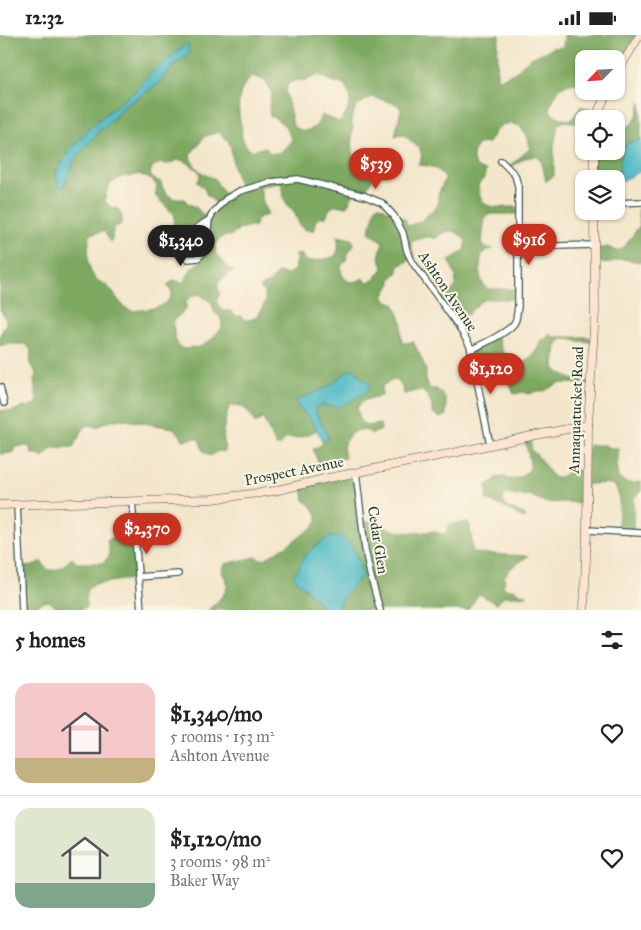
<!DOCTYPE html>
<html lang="en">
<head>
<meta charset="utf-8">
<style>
	body { margin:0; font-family:"IM FELL Great Primer",serif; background:#f2f2f2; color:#222; height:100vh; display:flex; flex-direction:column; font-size:19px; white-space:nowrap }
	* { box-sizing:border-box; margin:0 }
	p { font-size:16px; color:#767676 }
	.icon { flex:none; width:28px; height:28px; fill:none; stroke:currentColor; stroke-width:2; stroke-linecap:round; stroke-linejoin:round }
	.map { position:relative; height:575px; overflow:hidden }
	.drawer { display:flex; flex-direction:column; background:#fff; flex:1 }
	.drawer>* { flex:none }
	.needle { width:32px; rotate:245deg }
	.controls { position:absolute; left:575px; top:15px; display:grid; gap:10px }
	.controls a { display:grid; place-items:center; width:50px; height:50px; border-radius:10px; background:#fff; box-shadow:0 1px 4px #0004; font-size:25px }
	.price { position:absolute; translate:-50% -42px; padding:0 11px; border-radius:18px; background:#c8321e; color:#fff; font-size:16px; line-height:32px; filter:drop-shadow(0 1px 2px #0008) }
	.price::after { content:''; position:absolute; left:50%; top:30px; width:15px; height:11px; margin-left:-8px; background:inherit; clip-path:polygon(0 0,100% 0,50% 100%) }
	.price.on { background:#222; color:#fff }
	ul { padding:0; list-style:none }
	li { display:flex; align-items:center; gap:15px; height:125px; padding:0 15px }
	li+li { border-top:1px solid #e0e0e0 }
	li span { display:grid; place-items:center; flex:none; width:140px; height:100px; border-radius:15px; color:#555 }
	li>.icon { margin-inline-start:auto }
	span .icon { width:60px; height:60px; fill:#fffc; stroke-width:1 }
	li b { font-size:21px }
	h2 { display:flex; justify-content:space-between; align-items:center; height:60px; padding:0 15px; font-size:21px }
	.status { display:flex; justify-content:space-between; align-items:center; height:35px; padding:0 25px; background:#fff; direction:ltr }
	.status svg { height:14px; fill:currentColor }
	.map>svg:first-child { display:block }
	.forest { fill:#7da860; stroke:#4e724a; fill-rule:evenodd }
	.water { fill:#4bb9c5; stroke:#357b7c }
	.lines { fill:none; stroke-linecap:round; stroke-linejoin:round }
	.street-casing { stroke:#3f564b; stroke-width:8 }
	.secondary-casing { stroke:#3f564b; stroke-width:9 }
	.street { stroke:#fff; stroke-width:5.5 }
	.secondary { stroke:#fde4d0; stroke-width:8 }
	.labels { text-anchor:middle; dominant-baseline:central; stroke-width:4; stroke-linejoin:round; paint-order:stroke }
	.street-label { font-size:15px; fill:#1f3d34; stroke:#fcf5e5 }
</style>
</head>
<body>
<div class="status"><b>12:32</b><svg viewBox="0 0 49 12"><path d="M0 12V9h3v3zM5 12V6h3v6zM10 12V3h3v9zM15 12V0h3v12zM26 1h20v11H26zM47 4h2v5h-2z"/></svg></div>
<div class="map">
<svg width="641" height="575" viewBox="0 0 641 575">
	<rect width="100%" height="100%" fill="#fcf5e5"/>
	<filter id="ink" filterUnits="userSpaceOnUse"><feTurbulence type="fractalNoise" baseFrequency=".02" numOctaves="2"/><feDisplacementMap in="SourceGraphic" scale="10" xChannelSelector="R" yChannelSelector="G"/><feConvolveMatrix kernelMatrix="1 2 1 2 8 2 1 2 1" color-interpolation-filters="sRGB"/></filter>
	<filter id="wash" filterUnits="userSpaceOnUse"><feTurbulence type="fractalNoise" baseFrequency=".0096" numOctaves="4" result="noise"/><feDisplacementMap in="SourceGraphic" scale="20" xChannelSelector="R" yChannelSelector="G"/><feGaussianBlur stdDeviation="1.12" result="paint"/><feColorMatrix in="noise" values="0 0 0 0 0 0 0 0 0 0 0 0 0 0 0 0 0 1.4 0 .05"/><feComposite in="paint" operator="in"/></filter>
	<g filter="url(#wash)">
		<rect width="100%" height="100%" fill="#f3e6cb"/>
		<g class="forest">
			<path d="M0,0H500L498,9L497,45L514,38L529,24L552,13L563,12L564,0H639L616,39V24H584V49L574,48L560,52L550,71L551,78L565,85L572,84L581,71L597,77L596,84H584V89L565,86L558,89L554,111V141L549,144L546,147L542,128L537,121L525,123L510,133L508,132L525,118L530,113L528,103L519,90L503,89L496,95L488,108L478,109C473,115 470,128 478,133C481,135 484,135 487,136L485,138L484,143L478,150C480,177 495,172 517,172V179H491L485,183L482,207L486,213L493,214L487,215L482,219C480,231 477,244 487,254H517V264H487L480,267L468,279L455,286L440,264L455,253L456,242L449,225L464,216L466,206C455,193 448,193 435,204C428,199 420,204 411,207L414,223L400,230L398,232V237L391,244V248L383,262L388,266L394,268L402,287L401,299L402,308H407L413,306C417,315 422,323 425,332C428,341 422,346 431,354H437C438,356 441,358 443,360C447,364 446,374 446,380L440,383L436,380L432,379C433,369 429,360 420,355L404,359C399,341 395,343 382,351V361C372,362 362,365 357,373L361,388L366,391L380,389L381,395L372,399C366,394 355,393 349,401C346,404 345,409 343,412L345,423L318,427L313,414L323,409L322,406L328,405V401L315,376V373L322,370L340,372L361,343L348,336L328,352L296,366L297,371C305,378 312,385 317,395C311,398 304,402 297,403C286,404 288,400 280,411H276L263,383L255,389C253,381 245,371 237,370C235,370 232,371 229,371L223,396L225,417L218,416L211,421L203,416L200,406L196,403L183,405L179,398L173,393L120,384L103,388L97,393V392L89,390L85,391L73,412L52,413L43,422L38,419H32L29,411L15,412L13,418L0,419V376L7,375L10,377L23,372H29L37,367L34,345C38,338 34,334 30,329L31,315L25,309H6L0,311V300L6,290V285L0,274ZM188,9L189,19L178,26L157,50L123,72L104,94L102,92L75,124L63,153L56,138L62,127L71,113L97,86L134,57L154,35ZM319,40L336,48L340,47L345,50L351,63L347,77L340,87L321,80C320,83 319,86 318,88C312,97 300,98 293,90L286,59L287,51L291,47L295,46L306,45ZM252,41L266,46L268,52L272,58L269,70L270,82H274L285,91L292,105L281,117L272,119L268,116L265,112L252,116C244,111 240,102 242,93C238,82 237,65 242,54C244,49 249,45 252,41ZM372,62L397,69L401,74L395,101L400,99L404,100L420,114L422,121L418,130C428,130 441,133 445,144L438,160V170L421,186L408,191L405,184L378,170L376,172L369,197L383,207L379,222L381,226L383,233L374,245L367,247L363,243C351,251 341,246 341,231L346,226L347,220L354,210L352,204L338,201C338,206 339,214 337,218C334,225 313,226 306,226L301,219L295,220C297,231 296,234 287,240L279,237L269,248L260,252L264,258L266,266C258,278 262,284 244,285L241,281H236L231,276H223C217,269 214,267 220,259L218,253V248L228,239L232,237L233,235L229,234L216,219L215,210C219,204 222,200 230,201C237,195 245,191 255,191C255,182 260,182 268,180L263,167L260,152L261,151L281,148C283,155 283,165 288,171C292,176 291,171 294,177C300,188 298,197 315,195V186L321,182H326L330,173L337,170L346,172L354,159L363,160L375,139L379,137L384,140L385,138L378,132L372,134L365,132L361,126L356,124L353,117L352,97L353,94L351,85L356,71ZM219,97C222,101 229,105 230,110C233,117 232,127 234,134C236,140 238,145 239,151V152L230,154L224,159L214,143C203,141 191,130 190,120L205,101ZM178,125L185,126L199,136L200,143L197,147L204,153L207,160L216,168L206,180L204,181L196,172L189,169L184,164C183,164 176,164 175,164C167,161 162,154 161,147L152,143L150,138L153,131L161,128L168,129ZM139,139L152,145L157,151L155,161L175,180L173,194L174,204L179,206L186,203L198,190L209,198L208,210L202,224L191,234L185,246L182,248L175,245L167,250L172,258C168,275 146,274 132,276C122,273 117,262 110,254C106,248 98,248 94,242C86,231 88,212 90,199L104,196L110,207L112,204L113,195L116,191L120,190C124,184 121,179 118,174L111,172L105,167L106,157L111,148L124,141L129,142ZM199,259L212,268L214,277L221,283L222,293C214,301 204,315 192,312C175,321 174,298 173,286L186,274V267L192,261Z"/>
			<path d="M641,67V104L626,109L618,139L619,146L618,167L616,168V144H593V116H616V90L623,93C637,90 637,79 641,67Z"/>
			<path d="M641,167V227C630,226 620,221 611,228L595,227V214L608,212L616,216L623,214L640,190L638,182L639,168Z"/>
			<path d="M549,299L553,302H590L592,307L578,306L568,304L560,305L556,311L554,332L559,338L564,339L571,344L589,347L590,349L559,348L544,356H538L529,359L523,357L514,359L509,348L508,341L500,335L495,337L493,344L478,348L471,315L497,301C501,313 504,324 515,331C525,329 539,317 540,306L546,304Z"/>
			<path d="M530,402L532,416L536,419L554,443H559L572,435H586L589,410H605L610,413H619L617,434L618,443C625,448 634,450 641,446V457L634,463L633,497H617C618,486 624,453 611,449C605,448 594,449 587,449L586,468L563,467L547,468L529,460L515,461L505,459C503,464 502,468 506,472L524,479L525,484L509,475L491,467L486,464L488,459L486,451L492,447L496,443L506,442L508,444C517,446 523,440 530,434C531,425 526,414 525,404Z"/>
			<path d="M353,438L362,487L379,486C392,501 416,498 435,496L437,498L444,499L447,496L448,490L468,487L470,491L473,518L528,521L511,533L504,542L505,547L503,550L505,554H514L518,558L524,559L527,561H504L497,569L479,559L468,575H337C340,561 352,551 362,541L331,502C308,514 300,520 298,547C304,551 306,555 310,559C315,564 319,569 323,575H208C214,570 229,557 227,548C226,544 223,540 222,536L225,529L256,522C259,524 260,524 263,524C271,522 313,494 316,488C320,478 311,470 304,465L302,450Z"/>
			<path d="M134,501L138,543L95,549L87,554L86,572L80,575H59L49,566L41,568L36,572L22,571L20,532L33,531L41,526C43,528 44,531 46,533C55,540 66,528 72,523L77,528H103L109,521V512L107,506L111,503Z"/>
		</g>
		<g class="water">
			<path d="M188,8L189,19L178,26L157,50L123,72L104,94L101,93L75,124L63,153L57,148L56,138L71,113L97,86L134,57L154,35Z"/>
			<path d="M641,104V136L620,147C618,133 621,121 626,109Z"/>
			<path d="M355,333L361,343L371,348L368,355L363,359L340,372L322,370L315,373V376L328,401V405L322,406C315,390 311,382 297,371L296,366L328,352L348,336Z"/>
			<path d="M331,502H343C356,515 359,523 362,541C352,552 340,561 337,575H323L315,563L310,559L304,551L298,547L293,540C301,532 299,530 304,522C311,512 321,508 331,502Z"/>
		</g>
	</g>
	<g filter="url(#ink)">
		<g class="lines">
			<g class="street-casing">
				<g id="street">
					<path d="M616,168L641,167"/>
					<path d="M209,185C197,192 171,210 188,224L198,223L203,218L206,210L209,185L213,178L226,164L240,156L271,147L298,144L365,161L382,168L394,181L403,198L407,216L413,228L459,292L470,311L490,410"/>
					<path d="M518,212L595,210"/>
					<path d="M471,315C482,309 510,297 515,287C517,283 517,276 518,271V151L515,140L501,126"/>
					<path d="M0,352L4,368"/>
					<path d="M356,437L365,514L370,539L380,575"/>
					<path d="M132,466L141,575"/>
					<path d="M17,470L22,575"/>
					<path d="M587,495L641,498"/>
					<path d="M138,542L178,539"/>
				</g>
			</g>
			<g class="secondary-casing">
				<g id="secondary">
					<path d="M616,39L640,0"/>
					<path d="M596,84L598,77L608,56"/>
					<path d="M594,144V116"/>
					<path d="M0,470L212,464L274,456L324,444L453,418L541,399L588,390"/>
					<path d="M584,575L587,495L588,390L595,276L594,176"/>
				</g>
			</g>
			<use href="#street" class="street"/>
			<use href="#secondary" class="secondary"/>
		</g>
	</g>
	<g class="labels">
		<g class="street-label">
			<text transform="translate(448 256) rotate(56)">Ashton Avenue</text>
			<text transform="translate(576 375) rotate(-88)">Annaquatucket Road</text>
			<text transform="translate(294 436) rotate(-11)">Prospect Avenue</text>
			<text transform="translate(378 505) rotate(81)">Cedar Glen</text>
		</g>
	</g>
</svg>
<div class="controls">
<a><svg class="needle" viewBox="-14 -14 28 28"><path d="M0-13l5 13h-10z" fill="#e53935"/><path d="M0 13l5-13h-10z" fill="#767676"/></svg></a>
<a><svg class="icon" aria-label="locate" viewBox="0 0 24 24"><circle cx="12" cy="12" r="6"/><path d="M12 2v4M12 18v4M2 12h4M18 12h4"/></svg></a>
<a><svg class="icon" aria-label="layers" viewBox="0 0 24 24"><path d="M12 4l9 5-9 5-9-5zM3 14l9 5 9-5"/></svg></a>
</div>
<b class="price" style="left:376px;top:155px">$539</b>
<b class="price" style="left:529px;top:231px">$916</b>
<b class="price on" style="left:181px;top:232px">$1,340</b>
<b class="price" style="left:491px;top:360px">$1,120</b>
<b class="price" style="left:147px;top:520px">$2,370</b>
</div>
<section class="drawer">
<h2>5 homes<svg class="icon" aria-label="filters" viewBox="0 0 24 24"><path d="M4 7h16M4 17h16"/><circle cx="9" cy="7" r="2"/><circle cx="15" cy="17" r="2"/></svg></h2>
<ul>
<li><span style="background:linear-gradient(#f6c9c9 75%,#c2b280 0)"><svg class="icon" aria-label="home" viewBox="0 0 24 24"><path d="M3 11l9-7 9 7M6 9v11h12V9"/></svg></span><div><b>$1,340/mo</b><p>5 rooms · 153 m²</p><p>Ashton Avenue</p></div><svg class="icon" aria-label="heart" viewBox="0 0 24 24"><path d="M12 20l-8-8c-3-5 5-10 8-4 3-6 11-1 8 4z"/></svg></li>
<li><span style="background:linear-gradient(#dfe7d0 75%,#7fa58c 0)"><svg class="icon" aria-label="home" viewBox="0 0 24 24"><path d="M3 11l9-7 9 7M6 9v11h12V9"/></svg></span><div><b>$1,120/mo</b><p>3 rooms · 98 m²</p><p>Baker Way</p></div><svg class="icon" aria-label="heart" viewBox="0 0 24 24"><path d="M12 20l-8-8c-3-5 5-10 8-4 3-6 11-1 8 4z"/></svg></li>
</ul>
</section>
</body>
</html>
